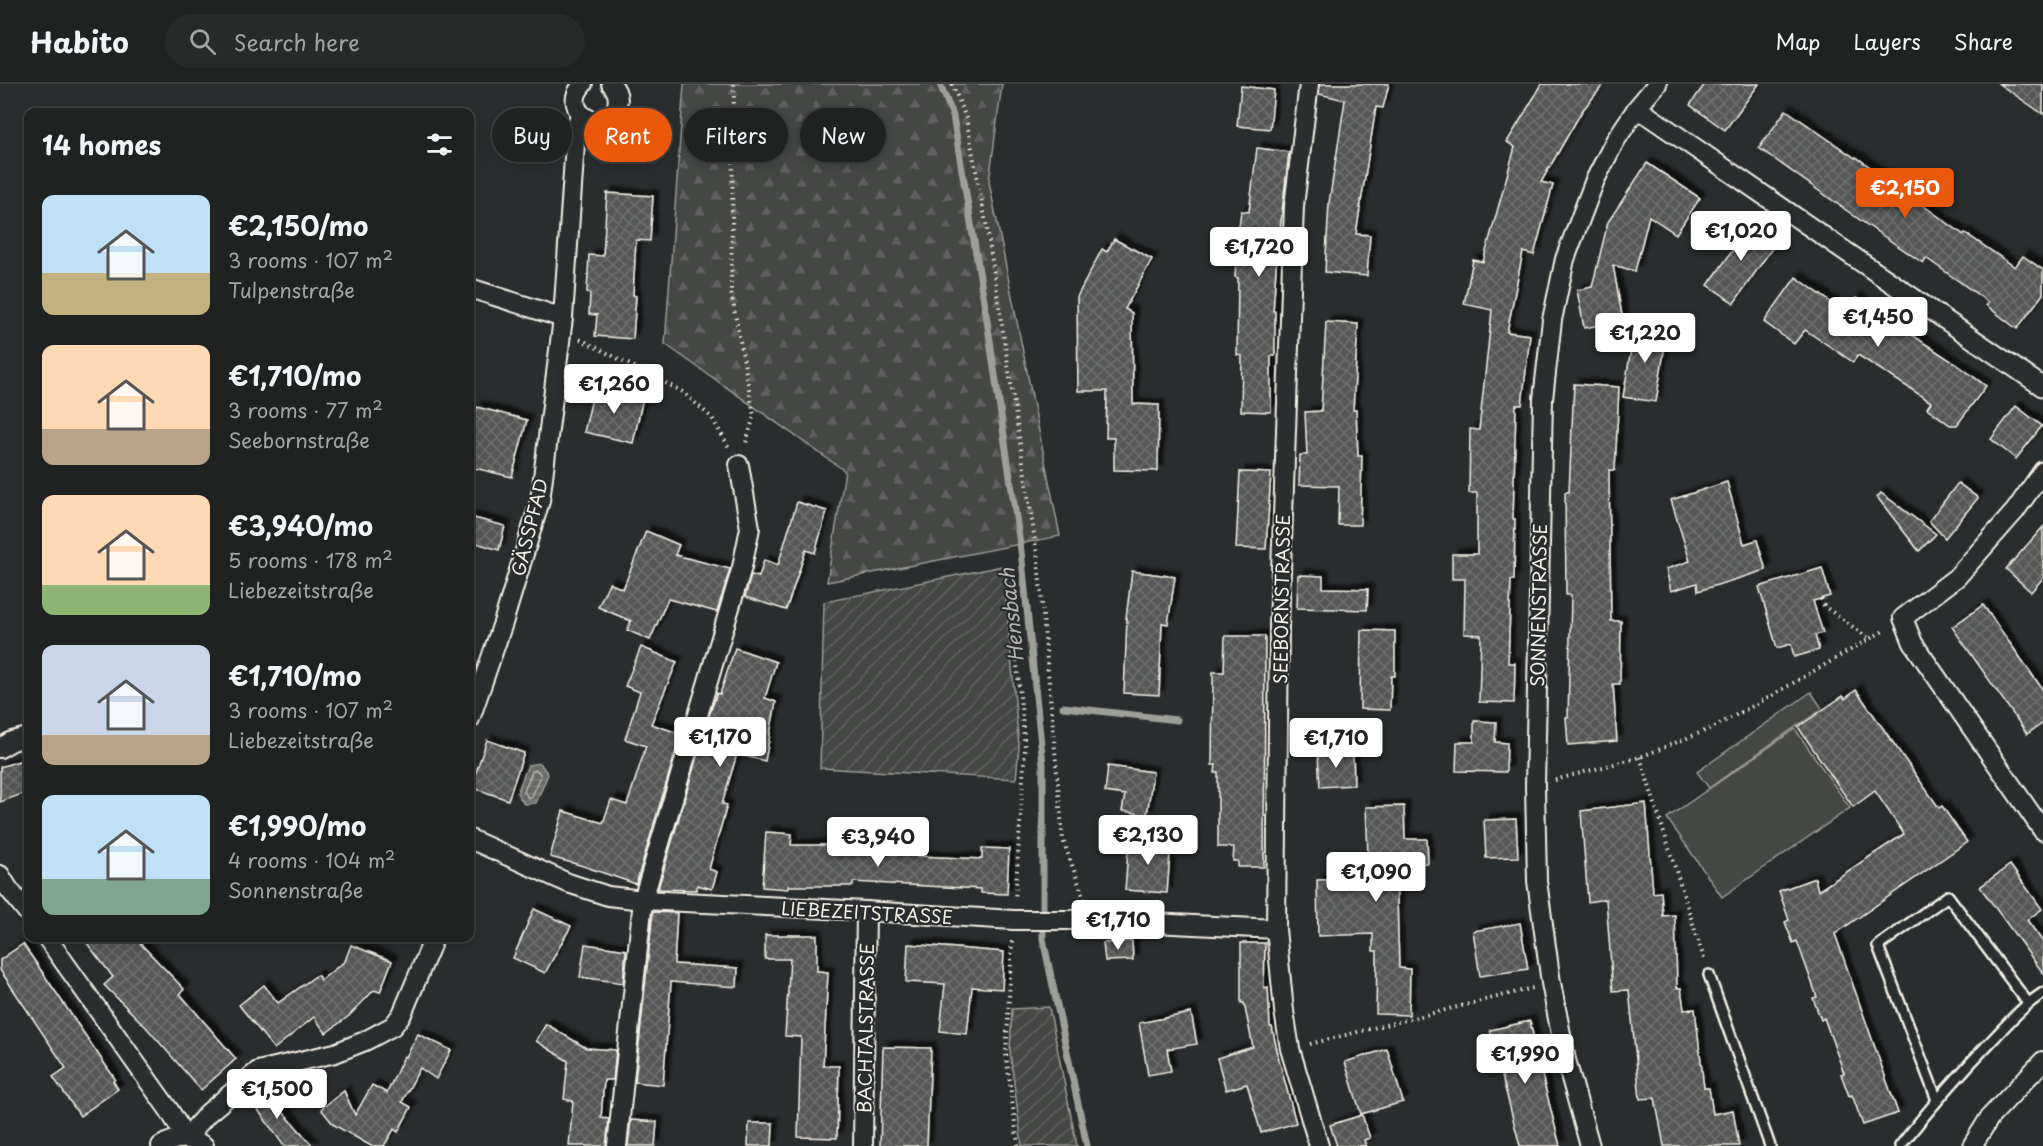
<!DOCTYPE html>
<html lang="en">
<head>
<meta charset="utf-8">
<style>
	body { margin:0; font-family:"Playpen Sans",sans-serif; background:#282a2a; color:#f1f3f6; height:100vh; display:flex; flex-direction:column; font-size:22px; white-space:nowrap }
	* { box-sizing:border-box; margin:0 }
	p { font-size:20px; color:#a2a4a5 }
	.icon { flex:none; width:33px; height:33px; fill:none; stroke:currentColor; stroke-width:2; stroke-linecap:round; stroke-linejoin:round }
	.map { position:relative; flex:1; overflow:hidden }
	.side { position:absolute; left:24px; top:24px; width:450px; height:834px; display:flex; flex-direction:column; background:#202222; border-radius:12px; box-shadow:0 3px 15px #0003,0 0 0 2px #3d3f40 }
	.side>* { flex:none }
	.banner { position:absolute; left:492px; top:24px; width:570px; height:54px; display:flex; gap:12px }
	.price { position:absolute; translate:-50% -51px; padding:0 14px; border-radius:6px; background:#fff; color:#222; font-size:20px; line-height:39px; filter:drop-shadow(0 2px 3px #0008) }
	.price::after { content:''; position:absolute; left:50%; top:36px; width:18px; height:14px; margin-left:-9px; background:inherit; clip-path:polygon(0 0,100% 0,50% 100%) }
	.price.selected { background:#ea580c; color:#fff }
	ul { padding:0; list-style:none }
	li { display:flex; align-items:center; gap:18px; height:150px; padding:0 18px }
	li span { display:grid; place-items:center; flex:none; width:168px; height:120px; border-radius:12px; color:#555 }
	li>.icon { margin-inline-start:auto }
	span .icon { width:72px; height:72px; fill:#fffc; stroke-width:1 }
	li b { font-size:26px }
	h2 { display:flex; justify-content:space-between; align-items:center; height:72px; padding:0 18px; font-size:26px }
	.pill { padding:0 21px; border-radius:27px; background:#202222; box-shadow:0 3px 15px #0003,0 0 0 2px #3d3f40; font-size:21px; line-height:54px }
	.pill.selected { background:#ea580c; color:#fff }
	header { display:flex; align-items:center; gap:36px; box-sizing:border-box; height:84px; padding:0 30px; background:#202222; border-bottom:2px solid #3d3f40 }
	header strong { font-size:28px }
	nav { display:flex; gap:33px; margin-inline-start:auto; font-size:21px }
	.search { width:420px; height:54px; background:#282a2a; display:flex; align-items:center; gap:15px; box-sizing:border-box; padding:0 21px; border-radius:33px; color:#a2a4a5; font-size:22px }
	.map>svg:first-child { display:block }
	.grass { fill:#444645; stroke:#9c9c96; stroke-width:1.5 }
	.forest { fill:url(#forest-firs); stroke:#9c9c96; stroke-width:1.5 }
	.garden { fill:url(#garden-furrows); stroke:#9c9c96; stroke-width:1.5 }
	.water { fill:url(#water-rules); stroke:#9f9f9a; stroke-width:1.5 }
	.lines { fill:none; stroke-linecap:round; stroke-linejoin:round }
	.shore { stroke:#bcbab4; stroke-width:1.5 }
	.stream { stroke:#9f9f9a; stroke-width:7 }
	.building { fill:url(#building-cross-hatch); stroke:#f4f1e8; stroke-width:1.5; filter:url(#shadow) }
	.lane-casing { stroke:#f4f1e8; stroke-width:14 }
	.street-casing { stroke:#f4f1e8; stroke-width:22 }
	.path { stroke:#f4f1e8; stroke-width:4; stroke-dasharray:1.5 4.5; stroke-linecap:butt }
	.lane { stroke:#2a2d2e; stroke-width:9 }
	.street { stroke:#2a2d2e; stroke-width:18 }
	.labels { text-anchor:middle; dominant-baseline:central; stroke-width:4.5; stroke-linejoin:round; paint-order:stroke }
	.street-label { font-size:18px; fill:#f4f1e8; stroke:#2a2d2e }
	.water-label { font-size:20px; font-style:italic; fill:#b5b3ae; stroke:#2a2d2e }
</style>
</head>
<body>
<header>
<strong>Habito</strong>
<div class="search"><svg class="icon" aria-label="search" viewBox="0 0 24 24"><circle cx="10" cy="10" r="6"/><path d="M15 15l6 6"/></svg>Search here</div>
<nav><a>Map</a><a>Layers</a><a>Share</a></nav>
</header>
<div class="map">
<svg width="2043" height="1062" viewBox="0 0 2043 1062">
	<defs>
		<pattern id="forest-firs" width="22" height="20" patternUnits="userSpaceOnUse" patternTransform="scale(1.5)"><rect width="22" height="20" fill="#444645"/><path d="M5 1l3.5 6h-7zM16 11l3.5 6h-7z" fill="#606160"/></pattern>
		<pattern id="garden-furrows" width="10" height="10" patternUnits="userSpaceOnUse" patternTransform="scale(1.5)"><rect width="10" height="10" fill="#444645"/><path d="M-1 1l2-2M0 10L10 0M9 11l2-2" fill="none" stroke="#606160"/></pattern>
		<pattern id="water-rules" width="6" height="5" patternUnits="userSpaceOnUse" patternTransform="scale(1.5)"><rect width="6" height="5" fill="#676866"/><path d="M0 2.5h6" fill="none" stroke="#7d7e7c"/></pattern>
		<pattern id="building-cross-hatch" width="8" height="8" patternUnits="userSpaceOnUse" patternTransform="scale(1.5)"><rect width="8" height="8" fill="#555756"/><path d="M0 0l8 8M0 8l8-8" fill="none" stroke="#6e706e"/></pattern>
		<filter id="shadow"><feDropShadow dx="5.5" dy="-5.5" stdDeviation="1.5" flood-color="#0009"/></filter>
	</defs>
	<rect width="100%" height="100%" fill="#2a2d2e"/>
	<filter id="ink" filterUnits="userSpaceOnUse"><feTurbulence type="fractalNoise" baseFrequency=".0167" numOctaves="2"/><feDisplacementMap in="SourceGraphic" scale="12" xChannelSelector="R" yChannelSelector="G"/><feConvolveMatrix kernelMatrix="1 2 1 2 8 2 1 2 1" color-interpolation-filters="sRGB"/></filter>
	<g filter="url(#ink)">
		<g class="grass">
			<path d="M1811,608L1822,624L1709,704L1697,688Z"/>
			<path d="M1795,645L1850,724L1722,813L1667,734Z"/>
		</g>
		<path class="forest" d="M684,0H1002L989,98L1060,452L827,498L845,387L665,260Z"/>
		<g class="garden">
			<path d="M1003,482L1019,663L1016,695L820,684L824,518Z"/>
			<path d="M1049,923L1077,1062H1022L1010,967L1012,925Z"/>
		</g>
		<path class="water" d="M540,679L548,690L536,719L524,720L517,709L528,681Z"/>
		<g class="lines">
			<path class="shore" d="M535,686L538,687L541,692L532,712L528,714L524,707L532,688Z"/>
			<g class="stream">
				<path d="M940,0L953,32L985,223L1021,467L1043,680V855L1087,1062"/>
				<path d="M1063,623L1177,636"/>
			</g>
		</g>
		<g class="building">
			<path d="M1320,0H1389L1383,24L1376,23L1356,150L1370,151L1367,192L1325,188L1329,119L1345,16L1319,10Z"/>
			<path d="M1542,0H1604L1582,27L1541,98L1553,101L1534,171L1523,168L1507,248L1530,251L1522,321H1516L1513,435H1515L1514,496H1511L1508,579H1515L1514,619L1479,618L1481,551L1464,550L1465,495H1452V470H1477V409H1469L1470,345L1479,346L1492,226L1464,220L1473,176L1483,178L1515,63L1507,58Z"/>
			<path d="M1705,0H1759L1725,46L1690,21Z"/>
			<path d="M1999,0H2043V30L2024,17Z"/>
			<path d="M1241,2L1274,6L1270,45L1237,42Z"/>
			<path d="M1786,26L1855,74L1856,73L1964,151L1965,149L2015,183L2023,172L2043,186V210L2017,245L1986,221L1988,218L1926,174L1923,179L1867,141L1759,64Z"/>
			<path d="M1257,64L1289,68L1277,171L1273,227H1275V272H1271V328L1241,327L1242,272L1237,271L1238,194L1235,193L1238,150L1241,127L1249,128Z"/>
			<path d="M1647,79L1700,114L1676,150L1649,132L1635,187L1613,181L1623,237L1584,244L1577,206L1592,203L1608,138Z"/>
			<path d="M607,109L653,112L650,157L636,156L633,211L636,212L633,255L595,252L597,231L589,230L590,209L587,208L589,171L603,172Z"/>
			<path d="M1742,137L1775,160L1734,219L1708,201L1733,166L1726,161Z"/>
			<path d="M1114,155L1152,175L1125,225L1132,229L1133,320L1159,321L1158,387L1114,386V354H1106L1107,307H1078L1077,213L1102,165L1107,168Z"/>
			<path d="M1796,193L1846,229L1856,214L1959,282L1986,302L1957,341H1950L1927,324L1931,318L1858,271L1853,278L1805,246L1794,260L1764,238Z"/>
			<path d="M1326,238L1358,240L1353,326H1356L1358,372H1362L1360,441H1338L1339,402L1299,401L1300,371H1307L1305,328L1321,327Z"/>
			<path d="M1635,242L1667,248L1656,318L1623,313Z"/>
			<path d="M1574,300L1619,303L1615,386H1609L1611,537H1621L1620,600H1613L1617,657L1568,661L1566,633H1568L1571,511H1566L1565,408H1569Z"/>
			<path d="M595,302L643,314L633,359L584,348Z"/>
			<path d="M2016,322L2042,342L2016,375L1991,355Z"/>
			<path d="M477,323L527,336L512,393L470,383V352Z"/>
			<path d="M1240,388L1271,389L1266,465L1236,464Z"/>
			<path d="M1727,398L1744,460L1757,456L1766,486L1698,507L1697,499L1671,507L1666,485L1690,477L1671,416Z"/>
			<path d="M1958,399L1978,414L1945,454L1929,437Z"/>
			<path d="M1881,409L1936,450L1919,467L1877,413Z"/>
			<path d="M797,418L827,427L815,469L806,466L786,526L745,513L751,491L759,493L764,476L778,481Z"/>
			<path d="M470,433L505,442L499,466L470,457Z"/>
			<path d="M2043,443V494L2031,508L2006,485Z"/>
			<path d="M646,447L679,461L675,471L730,485L717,528L668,515L650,556L627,546L631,537L598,523L609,499L623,505Z"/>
			<path d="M1822,484L1830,512L1813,517L1823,549L1815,551L1819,566L1794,573L1791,560L1777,564L1759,503Z"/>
			<path d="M1132,487L1175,493L1168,540L1162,539L1159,611L1124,609L1127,534H1126Z"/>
			<path d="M1298,491L1323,492V504L1368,505L1367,526L1297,524Z"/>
			<path d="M1983,521L2043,606V639L2027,650L1952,543Z"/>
			<path d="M1361,546L1395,547V592H1391L1390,626L1360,625Z"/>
			<path d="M1225,552H1265L1264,783H1238V777H1233L1234,763H1218V689H1215L1216,681H1212L1213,588H1224Z"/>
			<path d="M641,563L677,578L651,640L681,650L636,800L580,781L550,773L563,727L603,739L611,716L627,721L646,662L625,655L640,608L625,602Z"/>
			<path d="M735,564L776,578L765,614L776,618L765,677L737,670L722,720L727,721L709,785L717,788L712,805L697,801L696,806L658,805L709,632L717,609L720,610Z"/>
			<path d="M1856,606L1939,724L1942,722L1967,758L1835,850L1898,1029L1863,1041L1852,1011L1849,1012L1841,990L1844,989L1824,934L1821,936L1813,914L1817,913L1797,857L1793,859L1785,838L1789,836L1779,807L1815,794L1818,807L1904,750L1875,707L1853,723L1798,643L1843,612L1845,615Z"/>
			<path d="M1474,637L1496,638L1495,658L1507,659L1506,688L1456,687L1457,658H1474Z"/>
			<path d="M487,656L524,669L508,716L471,703Z"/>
			<path d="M1353,668L1354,701L1320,703L1318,670Z"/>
			<path d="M28,674V708L0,718V683Z"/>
			<path d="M1108,682L1153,688L1147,731L1122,727L1125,711L1105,708Z"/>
			<path d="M1646,719L1653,809L1661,808L1663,832L1675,831L1677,904H1681L1684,926L1695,925L1704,1004H1709L1713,1030L1733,1026L1739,1062H1664L1655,1014L1640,1015L1629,906L1613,907L1606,815L1588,818L1581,727Z"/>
			<path d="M1404,722L1405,755H1427L1428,779L1396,780L1399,884L1410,885L1409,931L1376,930L1377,867H1373V850L1318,852L1317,796L1369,794L1366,723Z"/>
			<path d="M1516,735L1518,773L1486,774L1484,736Z"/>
			<path d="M766,748L792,750L791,761H853V766L918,772L982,775V764L1009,765L1007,810L981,809V805L853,798V802H788V805L762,803Z"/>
			<path d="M1129,754L1171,757L1167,809L1125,806Z"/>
			<path d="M2010,781L2042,825L2027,836L2043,858V889L1980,803Z"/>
			<path d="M534,825L571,842L545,889L513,874Z"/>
			<path d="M653,828L677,829L674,880L738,884L737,903L671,898L663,1001L635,998Z"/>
			<path d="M1520,839L1528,885L1480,892L1473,847Z"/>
			<path d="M765,851H817V887L828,888L823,982H839L837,1054L798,1053L801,953L785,952L790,875H765Z"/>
			<path d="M83,854H135L184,905L180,910L236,975L201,1006L146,943L104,901L113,893Z"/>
			<path d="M1132,857L1133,876L1105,877L1103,859Z"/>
			<path d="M1241,859H1265L1264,904L1268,903L1270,943H1272L1279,976L1296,1039L1261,1049L1247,1000L1226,1006L1217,974L1253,963L1244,919H1241Z"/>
			<path d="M23,860L115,995L113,997L118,1005L80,1032L53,993L66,984L0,886V876Z"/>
			<path d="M585,860L626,866L623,899L580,893Z"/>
			<path d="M908,860L1004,868L1002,905L972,903L967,950L940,947L945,900L906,898Z"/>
			<path d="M351,861L392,877L380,908L374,906L349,932L326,949L314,933L274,965L239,921L264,901L278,919L317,891L321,896L345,877Z"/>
			<path d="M1191,929L1197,960L1167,965L1171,987L1148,991L1139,939Z"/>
			<path d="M1530,937L1539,979L1560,1062H1520L1490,946Z"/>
			<path d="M546,940L586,964L616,966L613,996H604L601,1034L609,1035L606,1062H569L573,1017L564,1015L568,977L536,957Z"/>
			<path d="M418,950L451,966L436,995L420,984L402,1018L411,1023L398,1048L394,1045L384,1062H371L334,1041L321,1025L344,1007L355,1031L372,1001L387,1009L404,972L406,973Z"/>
			<path d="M883,963L931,964L927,1062H880Z"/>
			<path d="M1387,965L1403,1018L1361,1030L1345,978Z"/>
			<path d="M259,1001L313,1062H284L247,1011Z"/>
			<path d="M1362,1031L1370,1054L1364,1056L1366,1062H1337L1330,1041Z"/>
			<path d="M631,1036L657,1038L655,1062H628Z"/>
			<path d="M749,1039H773L772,1062H748Z"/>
		</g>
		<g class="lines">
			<g class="lane-casing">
				<g id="lane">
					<path d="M1709,891L1770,1062"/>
					<path d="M1937,1016L1878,862L1948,812L2028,919"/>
					<path d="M1900,1062C1930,1024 1961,988 1995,953C2010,937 2024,921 2043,909"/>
				</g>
			</g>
			<g class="street-casing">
				<g id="street">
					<path d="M583,0C557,29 607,54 617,22C619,14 617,6 611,0"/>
					<path d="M1309,0L1294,122L1279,543L1276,845L1284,927L1290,965L1319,1062"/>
					<path d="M1637,24L2043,303"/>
					<path d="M470,204L563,234"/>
					<path d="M2043,387L2015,427L1957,493L1903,534L1913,559L2043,747"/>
					<path d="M470,635L503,539L540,417L563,234L576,45L580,30"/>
					<path d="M0,664L12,657L28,653"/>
					<path d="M470,755L568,799L608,812L643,816L866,827L1014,836H1091L1276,845"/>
					<path d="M0,791L8,804L28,829"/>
					<path d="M47,854L169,1026L186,1054"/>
					<path d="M186,1054L208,1029L258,987L335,969L365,957L393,942L402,930L434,854"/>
					<path d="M161,1062C176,1053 189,1052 204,1062"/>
					<path d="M617,1062L643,816L742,483L750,444L739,381"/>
					<path d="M863,1062L866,827"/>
					<path d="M1590,1062L1566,976L1551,899L1537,797L1535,702L1543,315L1552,236L1565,175L1595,96L1615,57L1637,24L1657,0"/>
					<path d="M1972,1062L1990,1033L2043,977"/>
				</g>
			</g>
			<g class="path">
				<path d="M734,0L731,208L754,332L745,362"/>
				<path d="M952,0L966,34L987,144L1038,476L1063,756L1085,817"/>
				<path d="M580,255L683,308L712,334L730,365"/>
				<path d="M1008,487L1025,664L1015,816"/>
				<path d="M1821,515L1824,522L1871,556"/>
				<path d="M1640,673L1705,878"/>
				<path d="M1555,696L1640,673L1712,644L1764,616L1885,546"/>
				<path d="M1012,857L1006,970L1018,1062"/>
				<path d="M1310,960L1533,904"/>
			</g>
			<use href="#lane" class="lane"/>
			<use href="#street" class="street"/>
		</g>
	</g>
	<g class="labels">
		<g class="street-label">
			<text transform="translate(529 443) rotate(-76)">GÄSSPFAD</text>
			<text transform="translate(1281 515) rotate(-89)">SEEBORNSTRASSE</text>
			<text transform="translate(1538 521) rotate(-89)">SONNENSTRASSE</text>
			<text transform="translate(867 828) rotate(3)">LIEBEZEITSTRASSE</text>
			<text transform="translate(865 944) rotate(-89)">BACHTALSTRASSE</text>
		</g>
		<g class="water-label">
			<text transform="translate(1011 531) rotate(-96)">Hensbach</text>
		</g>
	</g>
</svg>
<b class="price selected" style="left:1905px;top:135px">€2,150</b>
<b class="price" style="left:1741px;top:178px">€1,020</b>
<b class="price" style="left:1259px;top:194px">€1,720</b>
<b class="price" style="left:1878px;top:264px">€1,450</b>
<b class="price" style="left:1645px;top:280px">€1,220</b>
<b class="price" style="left:614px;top:331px">€1,260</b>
<b class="price" style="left:720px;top:684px">€1,170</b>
<b class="price" style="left:1336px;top:685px">€1,710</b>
<b class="price" style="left:1148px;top:782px">€2,130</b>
<b class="price" style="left:878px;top:784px">€3,940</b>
<b class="price" style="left:1376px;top:819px">€1,090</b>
<b class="price" style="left:1118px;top:867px">€1,710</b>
<b class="price" style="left:1525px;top:1001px">€1,990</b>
<b class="price" style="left:277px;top:1036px">€1,500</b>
<div class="banner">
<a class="pill">Buy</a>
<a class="pill selected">Rent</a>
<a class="pill">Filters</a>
<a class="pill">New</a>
</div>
<section class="side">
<h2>14 homes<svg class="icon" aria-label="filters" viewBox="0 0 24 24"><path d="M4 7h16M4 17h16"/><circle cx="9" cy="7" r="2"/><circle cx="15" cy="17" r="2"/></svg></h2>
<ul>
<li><span style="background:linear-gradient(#bfe0f5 65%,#c2b280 0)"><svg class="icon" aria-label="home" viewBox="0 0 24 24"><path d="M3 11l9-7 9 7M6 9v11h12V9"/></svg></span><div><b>€2,150/mo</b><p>3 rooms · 107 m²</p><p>Tulpenstraße</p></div></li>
<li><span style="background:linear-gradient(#ffd9b3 70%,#b9a48a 0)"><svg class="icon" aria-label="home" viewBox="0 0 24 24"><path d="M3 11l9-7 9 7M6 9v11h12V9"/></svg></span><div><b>€1,710/mo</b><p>3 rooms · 77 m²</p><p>Seebornstraße</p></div></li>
<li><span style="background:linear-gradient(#ffd9b3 75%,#8fb573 0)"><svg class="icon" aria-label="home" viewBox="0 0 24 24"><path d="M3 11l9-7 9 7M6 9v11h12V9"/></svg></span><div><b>€3,940/mo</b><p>5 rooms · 178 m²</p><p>Liebezeitstraße</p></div></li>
<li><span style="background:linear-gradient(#c9d6e8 75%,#b9a48a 0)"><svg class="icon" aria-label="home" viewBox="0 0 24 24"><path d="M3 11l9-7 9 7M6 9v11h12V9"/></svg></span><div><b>€1,710/mo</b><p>3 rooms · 107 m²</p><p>Liebezeitstraße</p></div></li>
<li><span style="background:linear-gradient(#bfe0f5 70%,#7fa58c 0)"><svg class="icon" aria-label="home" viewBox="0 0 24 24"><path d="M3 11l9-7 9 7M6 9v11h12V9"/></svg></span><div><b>€1,990/mo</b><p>4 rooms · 104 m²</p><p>Sonnenstraße</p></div></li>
</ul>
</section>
</div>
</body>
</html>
